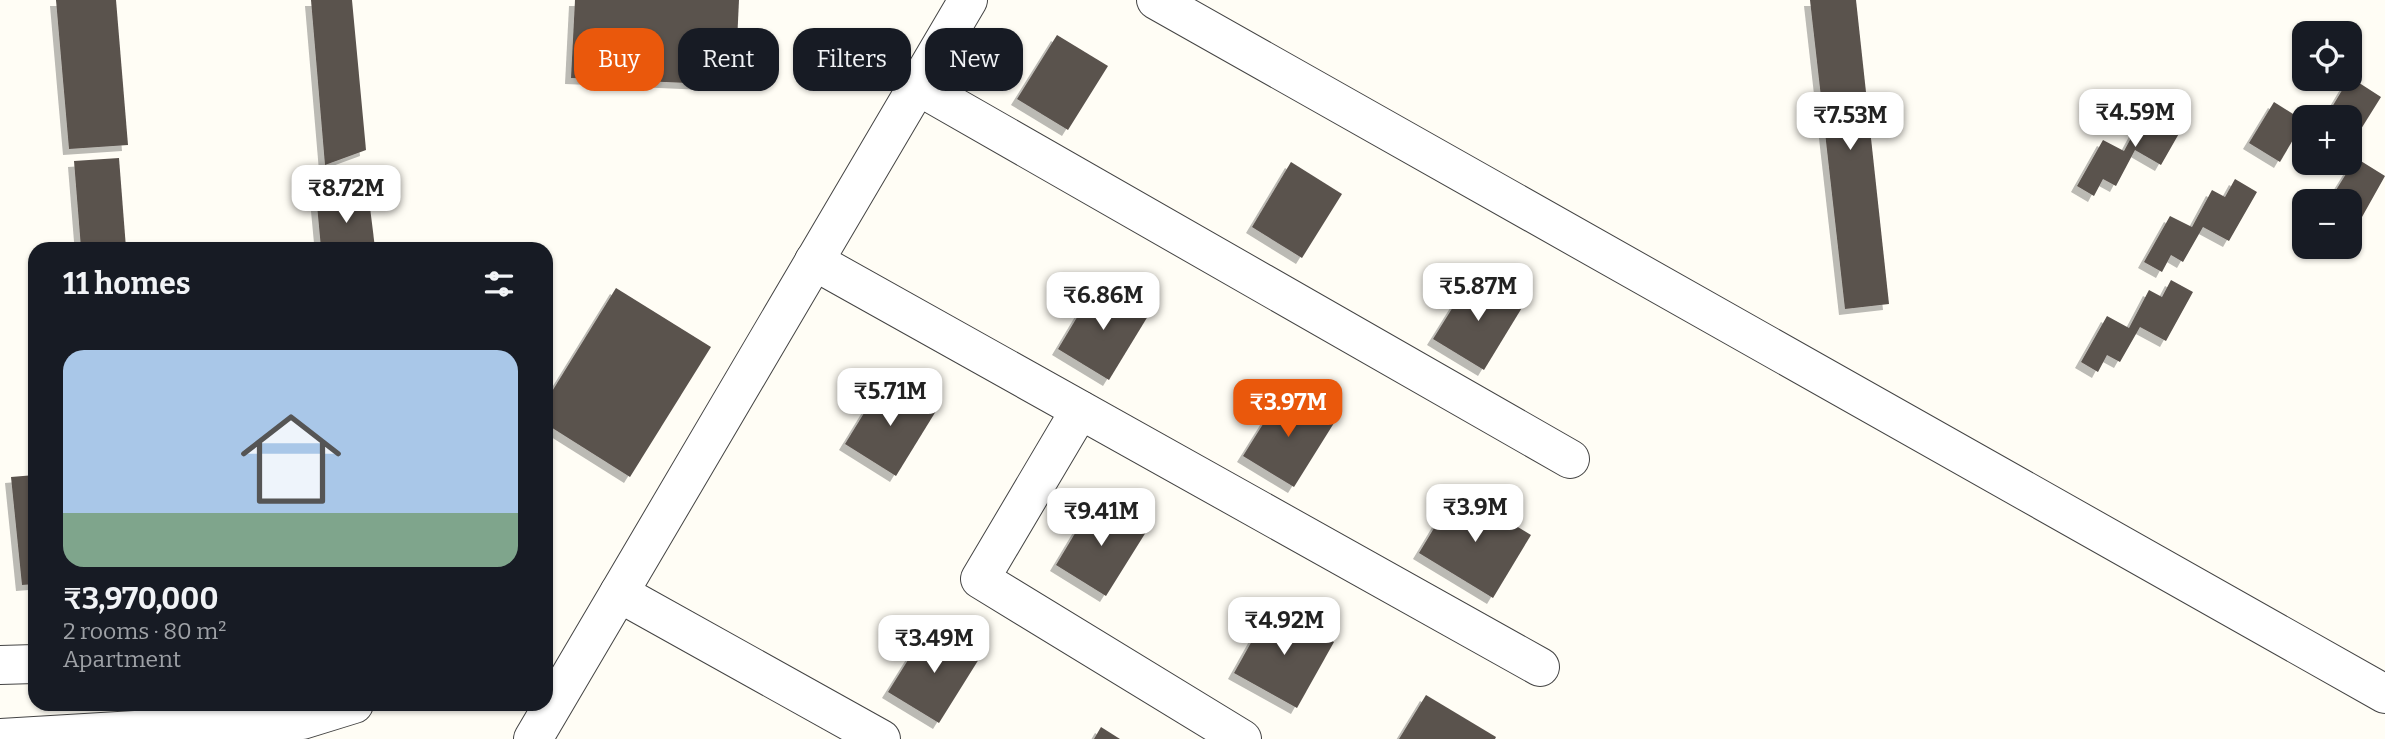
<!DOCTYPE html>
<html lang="en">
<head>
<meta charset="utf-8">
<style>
	body { margin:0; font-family:Bitter,serif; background:#242831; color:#f1f3f6; height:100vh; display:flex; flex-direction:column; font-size:26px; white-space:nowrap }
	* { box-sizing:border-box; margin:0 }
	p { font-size:23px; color:#9ea1a6 }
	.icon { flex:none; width:38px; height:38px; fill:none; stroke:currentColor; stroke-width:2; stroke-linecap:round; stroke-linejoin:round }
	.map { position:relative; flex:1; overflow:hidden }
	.drawer { position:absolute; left:28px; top:242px; width:525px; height:469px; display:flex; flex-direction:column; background:#171b24; border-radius:21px; box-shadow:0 2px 5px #0004 }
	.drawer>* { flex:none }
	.hud { position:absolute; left:574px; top:28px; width:665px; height:63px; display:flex; gap:14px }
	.fabs { position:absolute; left:2292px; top:21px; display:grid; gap:14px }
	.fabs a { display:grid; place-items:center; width:70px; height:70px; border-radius:14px; background:#171b24; box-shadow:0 2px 5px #0004; font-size:35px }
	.price { position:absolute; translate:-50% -60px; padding:0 16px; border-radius:14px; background:#fff; color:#222; font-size:23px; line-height:46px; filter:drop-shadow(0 2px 4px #0008) }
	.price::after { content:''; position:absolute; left:50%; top:42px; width:21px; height:16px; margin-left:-10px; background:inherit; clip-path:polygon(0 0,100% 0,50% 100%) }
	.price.selected { background:#ea580c; color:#fff }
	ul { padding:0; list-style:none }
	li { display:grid; align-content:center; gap:14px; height:371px; padding:0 35px }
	li span { display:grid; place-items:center; height:217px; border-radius:21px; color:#555 }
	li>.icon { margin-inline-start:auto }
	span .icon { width:126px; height:126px; fill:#fffc; stroke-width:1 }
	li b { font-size:30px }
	h2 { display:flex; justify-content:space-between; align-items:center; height:84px; padding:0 35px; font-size:30px }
	.tag { padding:0 24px; border-radius:21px; background:#171b24; box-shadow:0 2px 5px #0004; font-size:24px; line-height:63px }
	.tag.selected { background:#ea580c; color:#fff }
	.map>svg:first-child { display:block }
	.building { fill:#5a524d; filter:url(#shadow) }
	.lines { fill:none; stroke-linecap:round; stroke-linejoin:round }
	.minor-casing { stroke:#444; stroke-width:40 }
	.minor { stroke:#fff; stroke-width:38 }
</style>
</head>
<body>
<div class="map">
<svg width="2385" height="739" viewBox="0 0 2385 739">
	<defs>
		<filter id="shadow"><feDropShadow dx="-6" dy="6" stdDeviation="0" flood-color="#0004"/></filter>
	</defs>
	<rect width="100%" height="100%" fill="#fffdf5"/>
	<g class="building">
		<path d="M56,0H116L128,145L69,149Z"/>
		<path d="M311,0H352L366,150L325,165Z"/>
		<path d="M575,0H739L735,85L571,78Z"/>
		<path d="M1810,0H1856L1889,304L1845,309Z"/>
		<path d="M1057,35L1108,66L1068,130L1017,99Z"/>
		<path d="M2350,77L2381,97L2356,137L2350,134V117H2326Z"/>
		<path d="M2274,102L2304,121L2280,162L2249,143Z"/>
		<path d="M2167,103L2189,116L2161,165L2135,150L2116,186L2103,179L2094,196L2077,186L2103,140L2124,151L2144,114L2157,121Z"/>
		<path d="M119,158L126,248H81L74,161Z"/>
		<path d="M2356,158L2385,176L2362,217L2350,210V201H2336L2331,198Z"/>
		<path d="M1291,162L1342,194L1302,258L1252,227Z"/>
		<path d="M2235,179L2257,192L2229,241L2203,227L2183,262L2171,255L2162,272L2144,262L2170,216L2192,227L2212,190L2225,197Z"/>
		<path d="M369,199L375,248H321L317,205Z"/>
		<path d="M1473,275L1523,306L1484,370L1433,339Z"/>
		<path d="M2171,280L2193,292L2166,341L2140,327L2120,362L2107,355L2098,372L2081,362L2107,316L2129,328L2149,290L2162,297Z"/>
		<path d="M1097,284L1148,316L1109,380L1058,349Z"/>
		<path d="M616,288L711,347L630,477L546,424V401Z"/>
		<path d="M885,379L936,411L896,476L845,444Z"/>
		<path d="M1283,392L1334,423L1294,487L1243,456Z"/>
		<path d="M35,475V584L22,585L11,477Z"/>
		<path d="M1457,490L1531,535L1493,598L1419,553Z"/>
		<path d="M1095,500L1146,532L1106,596L1056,565Z"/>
		<path d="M1271,607L1334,642L1297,708L1234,673Z"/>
		<path d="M928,628L979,659L939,723L888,692Z"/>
		<path d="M1426,695L1496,737L1495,739H1399Z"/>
		<path d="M1101,727L1120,739H1094Z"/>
	</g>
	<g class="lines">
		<g class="minor-casing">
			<g id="minor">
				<path d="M1156,0L2385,694"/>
				<path d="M918,86L1570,459"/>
				<path d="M814,261L1540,667"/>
				<path d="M1080,410L980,579L1242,739"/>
				<path d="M619,593L881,739"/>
				<path d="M0,665L35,664"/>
				<path d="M0,738L302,720L354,704"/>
				<path d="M533,739L968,0"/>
			</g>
		</g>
		<use href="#minor" class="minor"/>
	</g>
</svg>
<div class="fabs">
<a><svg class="icon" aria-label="locate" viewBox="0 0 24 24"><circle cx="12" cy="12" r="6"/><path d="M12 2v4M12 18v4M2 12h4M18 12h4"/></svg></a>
<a>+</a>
<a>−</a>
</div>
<b class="price" style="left:2135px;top:149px">₹4.59M</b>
<b class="price" style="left:1850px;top:152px">₹7.53M</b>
<b class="price" style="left:346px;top:225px">₹8.72M</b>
<b class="price" style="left:1478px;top:323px">₹5.87M</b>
<b class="price" style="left:1103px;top:332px">₹6.86M</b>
<b class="price" style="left:890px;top:428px">₹5.71M</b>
<b class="price selected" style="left:1288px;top:439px">₹3.97M</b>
<b class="price" style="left:1475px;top:544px">₹3.9M</b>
<b class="price" style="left:1101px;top:548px">₹9.41M</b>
<b class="price" style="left:1284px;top:657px">₹4.92M</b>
<b class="price" style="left:934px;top:675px">₹3.49M</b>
<div class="hud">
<a class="tag selected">Buy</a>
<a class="tag">Rent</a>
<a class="tag">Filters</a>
<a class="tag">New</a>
</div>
<section class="drawer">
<h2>11 homes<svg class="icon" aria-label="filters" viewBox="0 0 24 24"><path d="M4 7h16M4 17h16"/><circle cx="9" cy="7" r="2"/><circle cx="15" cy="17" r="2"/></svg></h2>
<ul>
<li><span style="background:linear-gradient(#a9c7e8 75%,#7fa58c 0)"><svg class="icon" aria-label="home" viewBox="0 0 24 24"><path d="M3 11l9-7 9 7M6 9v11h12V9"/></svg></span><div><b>₹3,970,000</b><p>2 rooms · 80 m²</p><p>Apartment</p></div></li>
</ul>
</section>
</div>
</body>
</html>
